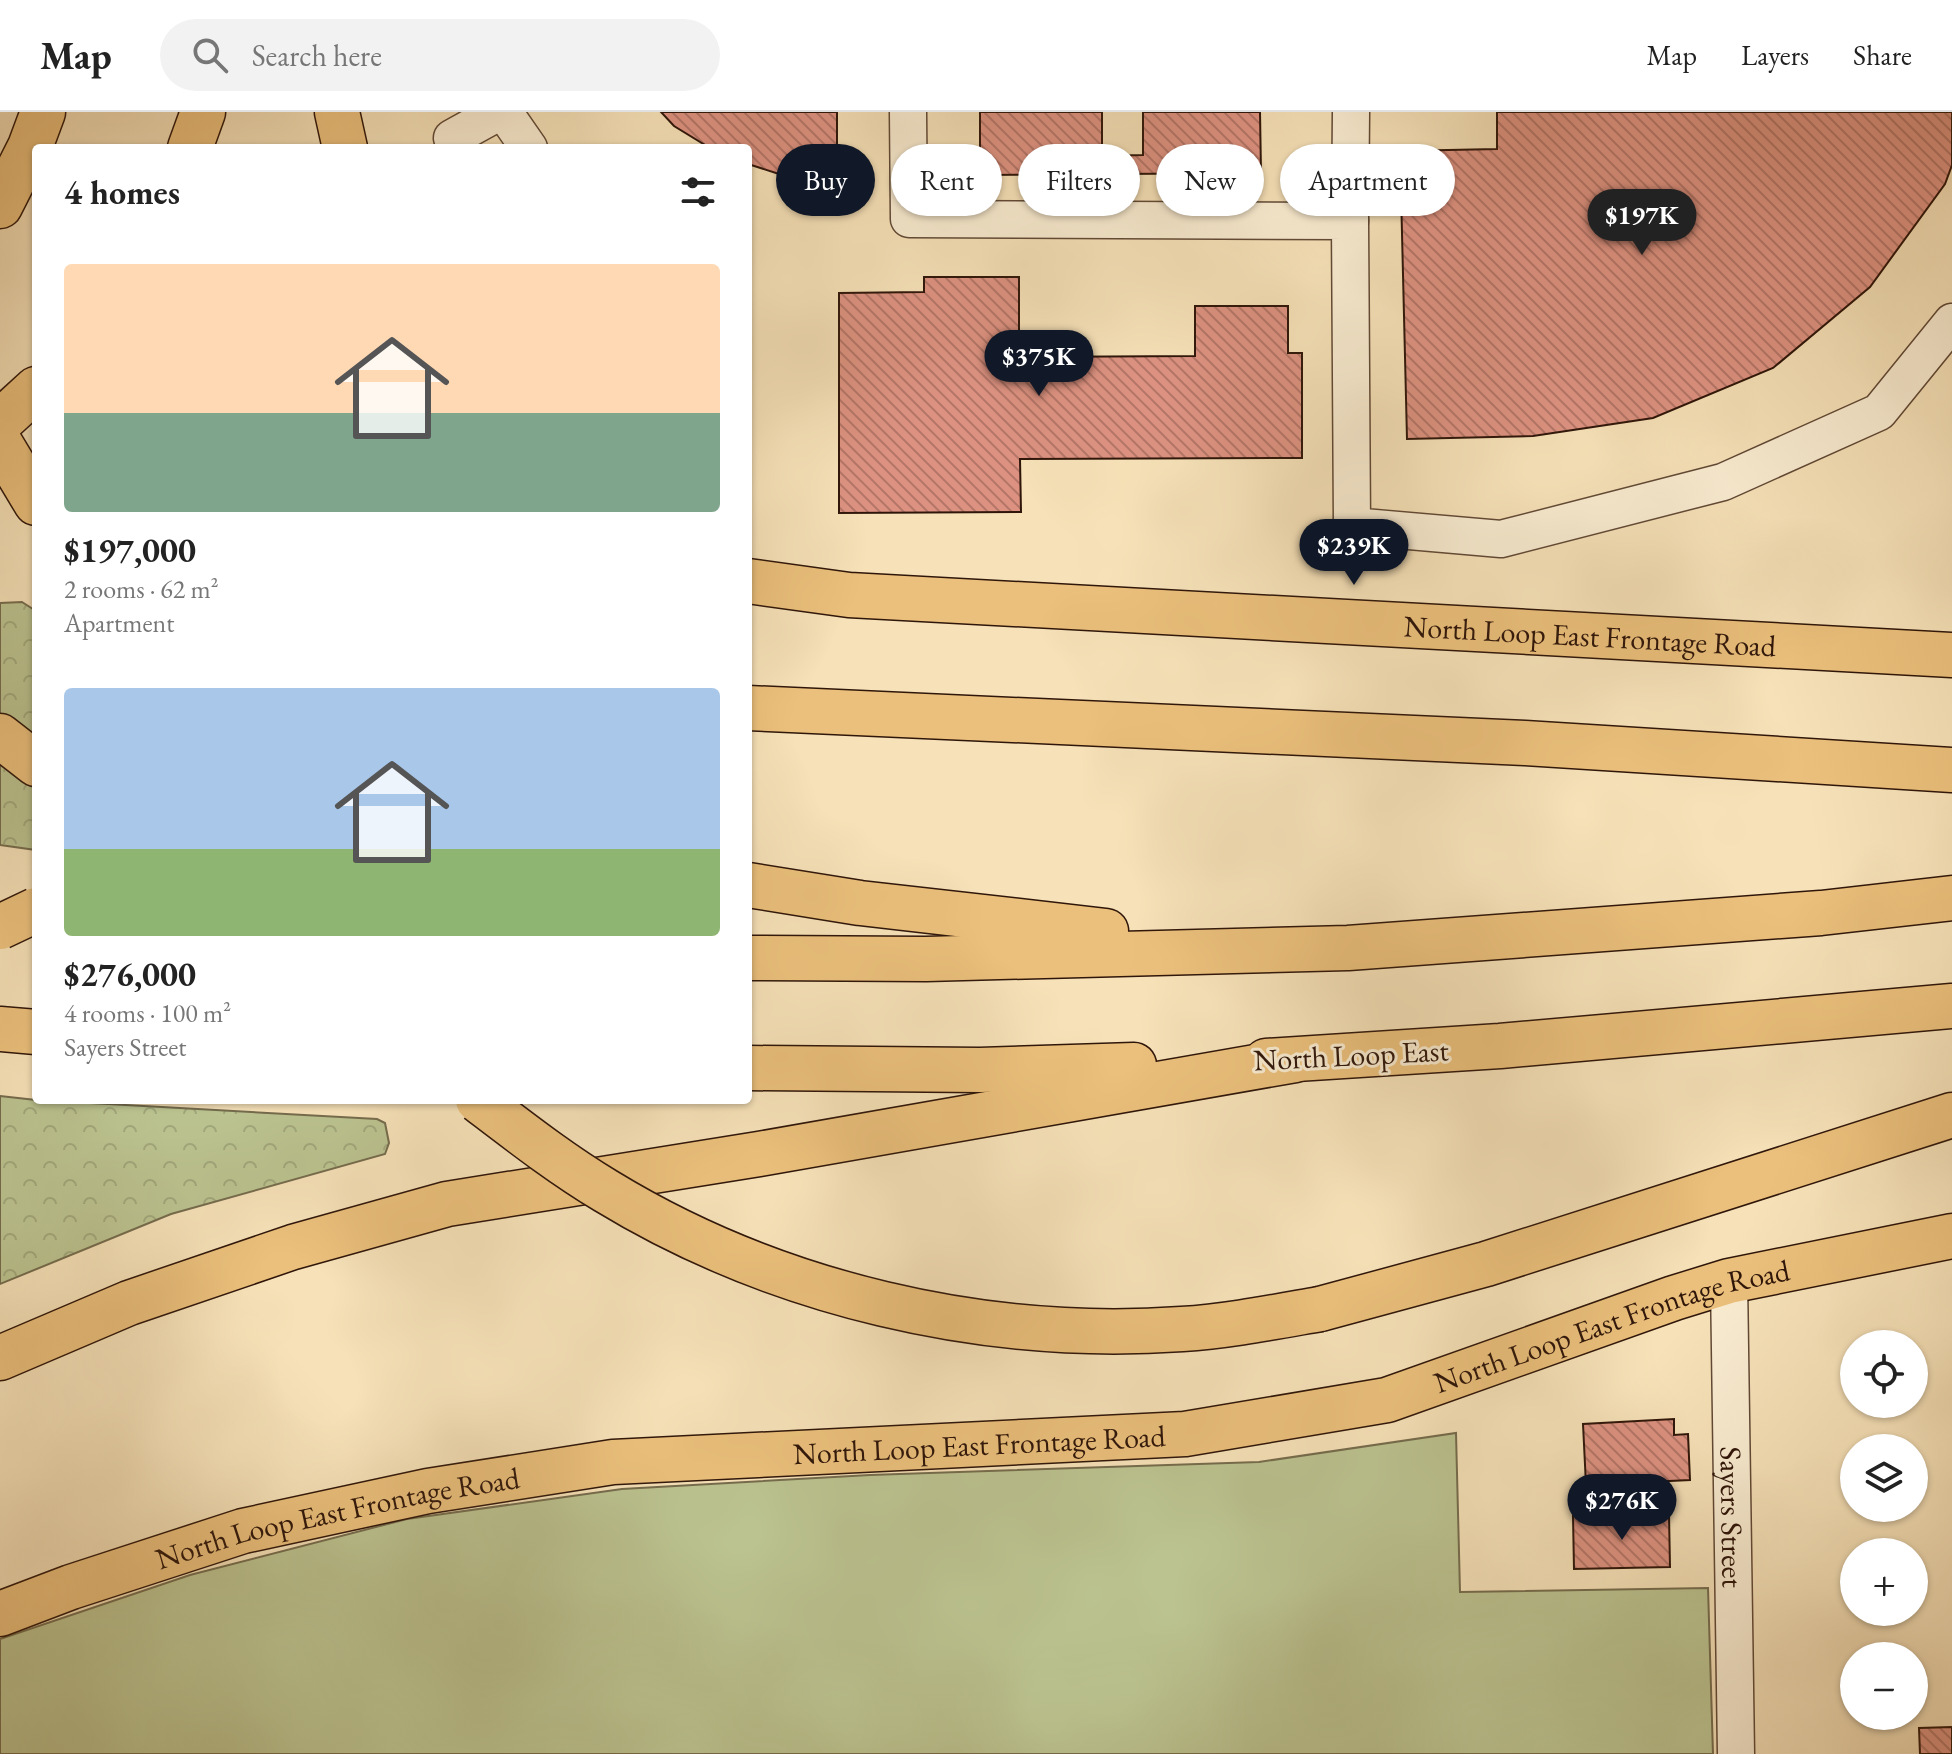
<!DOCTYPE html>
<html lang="en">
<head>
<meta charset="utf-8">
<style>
	body { margin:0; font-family:"EB Garamond",serif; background:#f2f2f2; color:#222; height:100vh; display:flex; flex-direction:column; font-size:30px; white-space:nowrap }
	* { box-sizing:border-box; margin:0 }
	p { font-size:26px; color:#767676 }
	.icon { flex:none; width:44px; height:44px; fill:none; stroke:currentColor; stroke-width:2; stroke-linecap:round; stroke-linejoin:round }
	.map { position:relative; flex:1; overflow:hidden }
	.sheet { position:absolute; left:32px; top:32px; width:720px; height:960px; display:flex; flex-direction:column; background:#fff; border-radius:8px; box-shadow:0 2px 6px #0004 }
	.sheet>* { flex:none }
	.banner { position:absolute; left:776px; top:32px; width:760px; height:72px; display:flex; gap:16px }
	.buttons { position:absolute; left:1840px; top:1218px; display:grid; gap:16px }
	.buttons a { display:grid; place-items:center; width:88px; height:88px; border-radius:50%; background:#fff; box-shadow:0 2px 6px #0004; font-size:40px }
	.price { position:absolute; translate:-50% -68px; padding:0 18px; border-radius:28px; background:#111827; color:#fff; font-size:26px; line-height:52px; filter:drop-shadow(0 2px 4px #0008) }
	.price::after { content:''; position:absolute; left:50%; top:48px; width:24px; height:18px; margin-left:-12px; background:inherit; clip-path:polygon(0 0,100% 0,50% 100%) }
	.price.current { background:#222; color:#fff }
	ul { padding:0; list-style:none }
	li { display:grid; align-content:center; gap:16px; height:424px; padding:0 32px }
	li span { display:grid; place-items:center; height:248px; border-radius:8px; color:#555 }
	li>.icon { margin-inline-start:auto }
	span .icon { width:144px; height:144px; fill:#fffc; stroke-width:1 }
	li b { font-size:34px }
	h2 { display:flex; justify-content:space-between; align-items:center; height:96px; padding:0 32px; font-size:34px }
	.pill { padding:0 28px; border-radius:36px; background:#fff; box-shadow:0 2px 6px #0004; font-size:28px; line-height:72px }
	.pill.current { background:#111827; color:#fff }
	header { display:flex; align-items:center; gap:48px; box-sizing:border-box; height:112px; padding:0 40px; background:#fff; border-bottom:2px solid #e0e0e0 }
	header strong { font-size:38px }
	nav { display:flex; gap:44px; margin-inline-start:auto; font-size:28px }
	.search { width:560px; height:72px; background:#f2f2f2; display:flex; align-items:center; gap:20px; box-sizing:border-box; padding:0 28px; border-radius:44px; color:#767676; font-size:30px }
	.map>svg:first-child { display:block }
	.green { fill:#bbc390; stroke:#756c4d; stroke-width:2 }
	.forest { fill:url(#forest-crowns); stroke:#756c4d; stroke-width:2 }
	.building { fill:url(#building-back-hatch); stroke:#2f160a; stroke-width:2 }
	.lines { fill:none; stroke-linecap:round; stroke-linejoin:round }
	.minor-casing { stroke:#614936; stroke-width:39 }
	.major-casing { stroke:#2f160a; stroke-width:47 }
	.highway-casing { stroke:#2f160a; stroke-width:47 }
	.minor { stroke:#f9ecd1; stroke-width:36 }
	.major { stroke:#ebc07c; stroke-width:44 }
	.highway { stroke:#ebc07c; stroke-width:44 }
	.highway-bridge-casing { stroke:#2f160a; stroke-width:47; stroke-linecap:butt }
	.highway-bridge { stroke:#ebc07c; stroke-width:44 }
	.labels { text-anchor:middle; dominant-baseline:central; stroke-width:6; stroke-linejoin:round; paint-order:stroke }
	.street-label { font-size:30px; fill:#2f160a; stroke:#f9ecd1 }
</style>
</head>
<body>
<header>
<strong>Map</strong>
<div class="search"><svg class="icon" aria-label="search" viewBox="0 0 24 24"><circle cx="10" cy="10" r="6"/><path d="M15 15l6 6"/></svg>Search here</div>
<nav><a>Map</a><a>Layers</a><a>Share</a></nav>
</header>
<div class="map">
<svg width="1952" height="1642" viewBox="0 0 1952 1642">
	<defs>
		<pattern id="forest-crowns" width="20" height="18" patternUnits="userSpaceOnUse" patternTransform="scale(2)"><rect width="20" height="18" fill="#bbc390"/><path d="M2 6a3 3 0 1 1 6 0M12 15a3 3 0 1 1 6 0" fill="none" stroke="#a1a77b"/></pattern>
		<pattern id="building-back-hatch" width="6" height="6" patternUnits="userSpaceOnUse" patternTransform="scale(2)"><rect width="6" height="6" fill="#dd9281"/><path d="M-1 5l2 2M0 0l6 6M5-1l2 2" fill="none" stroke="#b47668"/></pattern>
	</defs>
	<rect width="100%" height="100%" fill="#f6e1b8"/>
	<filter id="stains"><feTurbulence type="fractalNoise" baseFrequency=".0025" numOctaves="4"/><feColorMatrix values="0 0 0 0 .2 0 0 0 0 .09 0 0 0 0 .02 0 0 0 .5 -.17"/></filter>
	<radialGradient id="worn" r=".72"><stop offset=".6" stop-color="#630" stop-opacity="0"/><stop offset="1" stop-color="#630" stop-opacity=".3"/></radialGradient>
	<path class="green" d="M1456,1321L1460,1480L1708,1476L1713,1642H0V1527L190,1463L407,1407L622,1377L870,1363L1259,1350Z"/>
	<g class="forest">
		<path d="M22,490L36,499V738L0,733V491Z"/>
		<path d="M0,984L36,988L377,1007L385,1011L389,1031L385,1042L171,1102L0,1172Z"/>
	</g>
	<g class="building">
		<path d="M661,0H837V65L779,62L748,52V36H710L674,14Z"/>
		<path d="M980,0H1102V44L1143,43V0H1260L1261,61L980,63Z"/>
		<path d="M1497,0H1952V53L1945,72L1870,175L1773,256L1653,306L1533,324L1407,327L1400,39L1497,37Z"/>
		<path d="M924,165H1019V245L1195,244V194H1288V241H1302V346L1020,347L1021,400L839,401V181L924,180Z"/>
		<path d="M1674,1307V1323L1688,1322L1690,1368L1586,1373L1583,1312Z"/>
		<path d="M1669,1402L1670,1455L1574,1457L1573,1404Z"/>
		<path d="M1952,1615V1642H1920L1919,1616Z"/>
	</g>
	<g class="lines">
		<g class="minor-casing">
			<g id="minor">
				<path d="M504,0L529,36"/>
				<path d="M908,0L909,107L1350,109L1352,414L1501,427L1723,370L1879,300L1952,210"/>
				<path d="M452,26L499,0"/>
				<path d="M1350,109L1351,0"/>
				<path id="s1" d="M1729,1169L1736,1642"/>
			</g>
		</g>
		<g class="major-casing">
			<g id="major">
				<path d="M337,0L345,36"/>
				<path d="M190,36L203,0"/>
				<path d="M0,310L36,277"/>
				<path id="s2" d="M748,469L849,483L1952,543"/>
				<path id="s3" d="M0,1502L71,1475L243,1419L428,1379L613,1350L1185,1322L1387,1288L1674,1186L1729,1169L1952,1124"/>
			</g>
		</g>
		<g class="highway-casing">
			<g id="highway">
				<path d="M0,94L30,35L43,0"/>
				<path d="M0,331L36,391"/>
				<path d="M748,596L1525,631L1952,658"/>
				<path d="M0,624L36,652"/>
				<path d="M748,773L860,791L1106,819"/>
				<path d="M748,846L926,847L1348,836L1821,801L1952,786"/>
				<path d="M0,917L36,920"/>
				<path d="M1266,949L1500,934L1952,894"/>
				<path d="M748,956L980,958L1134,953"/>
				<path d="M1320,1197L1486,1152L1952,1003"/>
				<path d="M0,1246L129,1191L293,1135L447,1092L759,1042L1295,948"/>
			</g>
		</g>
		<use href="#minor" class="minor"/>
		<use href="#major" class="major"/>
		<use href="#highway" class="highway"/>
		<g class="highway-bridge-casing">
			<g id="highway-bridge">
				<path d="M0,815L36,798"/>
				<path d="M478,988C520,1020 561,1052 606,1079C775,1182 984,1231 1182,1217C1228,1214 1274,1205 1320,1197"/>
			</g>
		</g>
		<use href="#highway-bridge" class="highway-bridge"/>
	</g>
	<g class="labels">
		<g class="street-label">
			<text stroke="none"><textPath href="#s2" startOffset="844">North Loop East Frontage Road</textPath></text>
			<text transform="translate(1351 943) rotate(-3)">North Loop East</text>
			<text stroke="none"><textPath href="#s3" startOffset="1648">North Loop East Frontage Road</textPath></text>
			<text stroke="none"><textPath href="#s3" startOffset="1000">North Loop East Frontage Road</textPath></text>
			<text stroke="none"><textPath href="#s1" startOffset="236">Sayers Street</textPath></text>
			<text stroke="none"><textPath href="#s3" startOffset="352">North Loop East Frontage Road</textPath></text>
		</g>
	</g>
	<rect width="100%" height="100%" filter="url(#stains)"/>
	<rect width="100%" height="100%" fill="url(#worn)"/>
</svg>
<div class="buttons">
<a><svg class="icon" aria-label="locate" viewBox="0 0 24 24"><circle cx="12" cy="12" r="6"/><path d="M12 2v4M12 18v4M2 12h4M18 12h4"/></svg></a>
<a><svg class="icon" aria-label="layers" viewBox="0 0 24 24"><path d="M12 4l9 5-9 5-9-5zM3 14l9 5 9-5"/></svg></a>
<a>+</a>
<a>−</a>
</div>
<b class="price current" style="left:1642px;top:145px">$197K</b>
<b class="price" style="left:1039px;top:286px">$375K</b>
<b class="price" style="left:1354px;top:475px">$239K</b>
<b class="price" style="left:1622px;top:1430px">$276K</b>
<div class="banner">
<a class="pill current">Buy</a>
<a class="pill">Rent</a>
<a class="pill">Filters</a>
<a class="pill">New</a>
<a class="pill">Apartment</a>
</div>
<section class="sheet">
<h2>4 homes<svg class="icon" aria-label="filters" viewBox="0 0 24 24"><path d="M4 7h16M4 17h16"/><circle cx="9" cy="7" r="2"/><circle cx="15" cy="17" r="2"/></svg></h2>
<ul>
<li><span style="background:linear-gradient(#ffd9b3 60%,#7fa58c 0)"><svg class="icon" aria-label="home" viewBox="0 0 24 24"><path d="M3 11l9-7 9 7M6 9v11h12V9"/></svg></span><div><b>$197,000</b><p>2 rooms · 62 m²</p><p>Apartment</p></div></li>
<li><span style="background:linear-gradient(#a9c7e8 65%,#8fb573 0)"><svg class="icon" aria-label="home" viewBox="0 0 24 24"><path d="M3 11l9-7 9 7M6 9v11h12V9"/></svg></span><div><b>$276,000</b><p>4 rooms · 100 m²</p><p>Sayers Street</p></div></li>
</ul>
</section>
</div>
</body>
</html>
